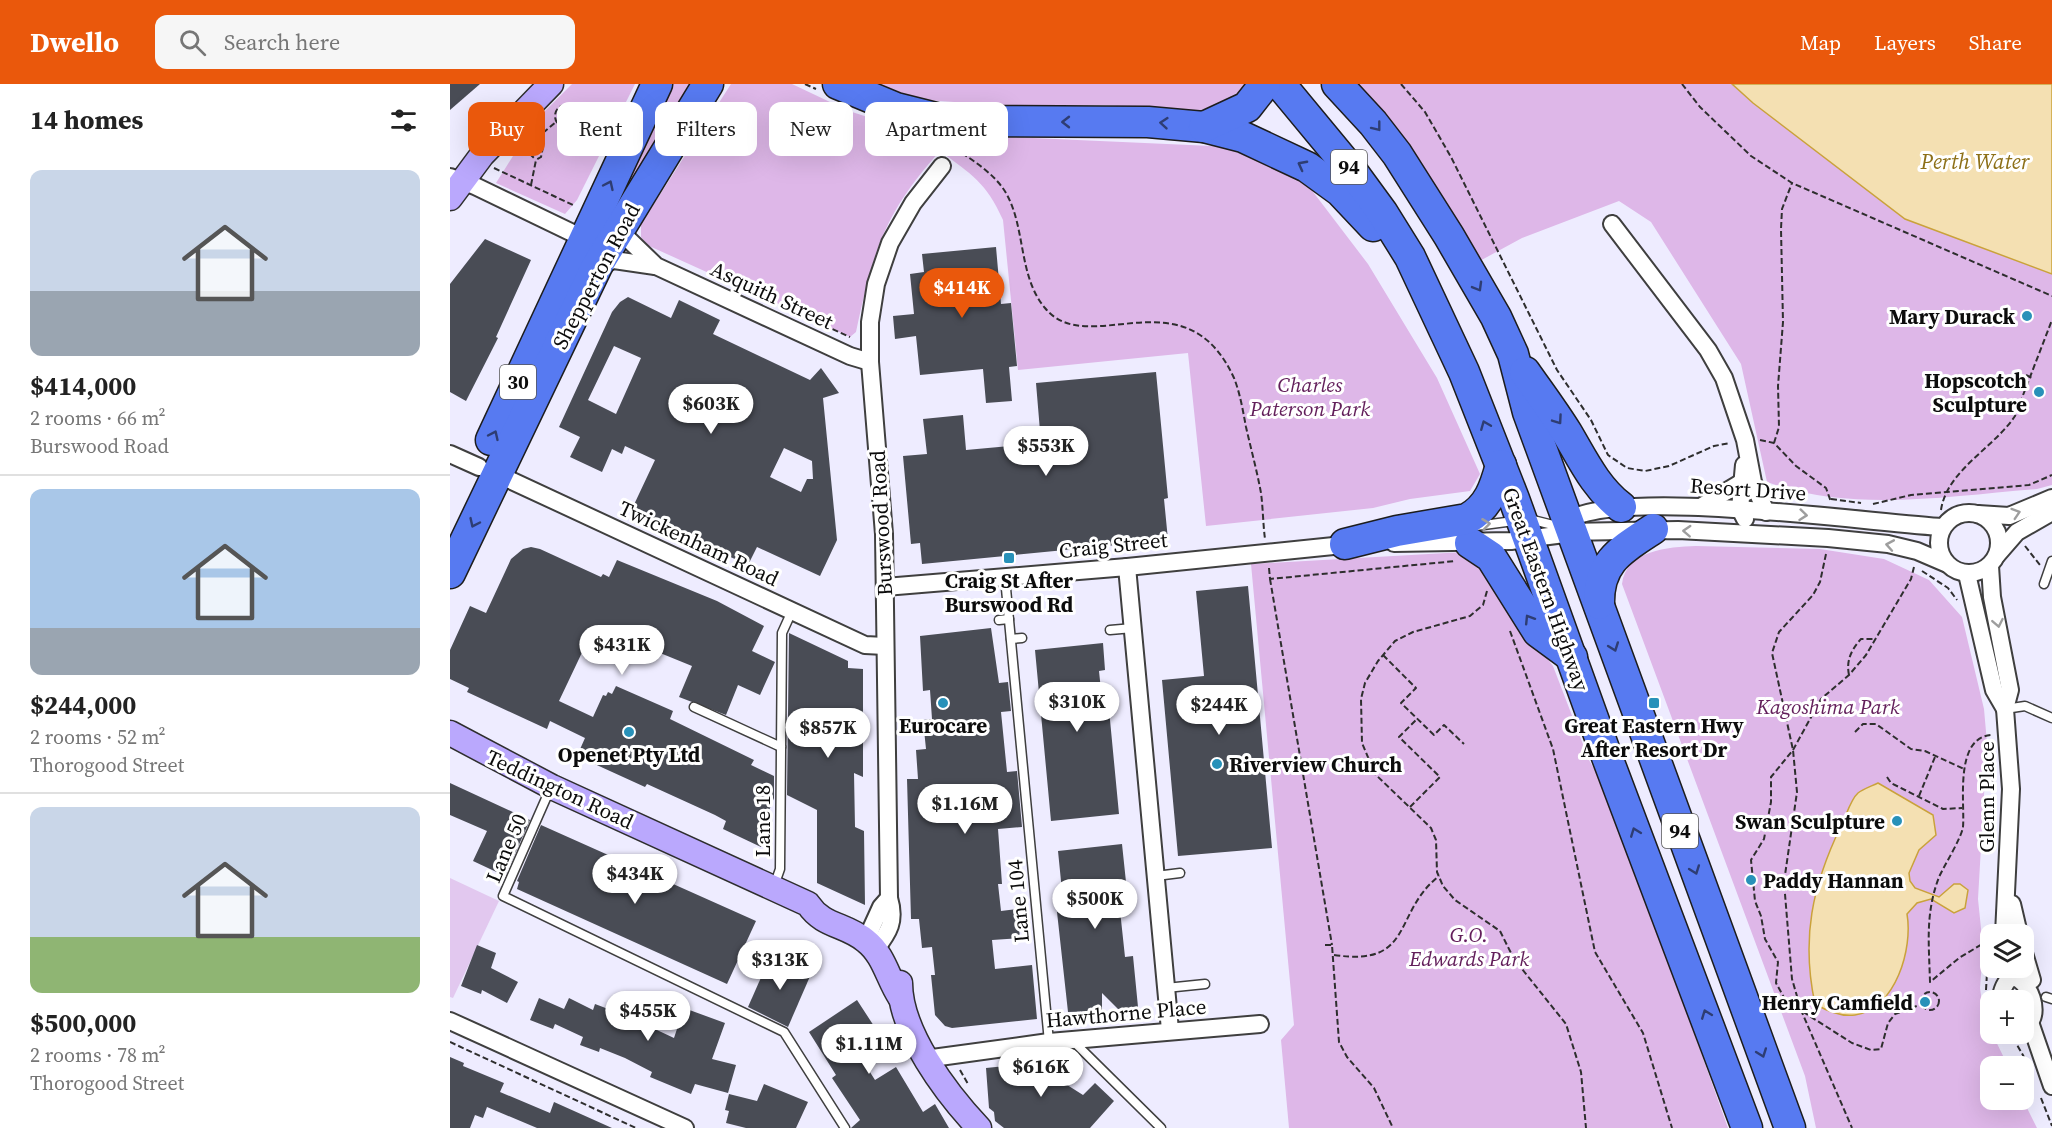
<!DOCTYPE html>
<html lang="en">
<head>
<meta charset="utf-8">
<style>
	body { margin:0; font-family:"Source Serif 4",serif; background:#f6f6f6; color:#222; height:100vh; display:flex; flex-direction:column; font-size:22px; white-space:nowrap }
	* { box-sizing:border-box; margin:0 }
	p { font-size:20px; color:#767676 }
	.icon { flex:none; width:33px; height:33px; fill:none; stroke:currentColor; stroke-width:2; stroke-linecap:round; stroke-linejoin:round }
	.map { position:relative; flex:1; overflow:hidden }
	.sheet { display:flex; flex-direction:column; background:#fff; width:450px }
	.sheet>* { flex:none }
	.guide { position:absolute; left:18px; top:18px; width:570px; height:54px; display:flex; gap:12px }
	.controls { position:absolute; left:1530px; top:840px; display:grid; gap:12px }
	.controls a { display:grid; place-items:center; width:54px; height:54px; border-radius:12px; background:#fff; box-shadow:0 6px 24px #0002; font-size:30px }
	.price { position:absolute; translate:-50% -51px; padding:0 14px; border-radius:21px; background:#fff; color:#222; font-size:20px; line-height:39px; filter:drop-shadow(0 2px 3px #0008) }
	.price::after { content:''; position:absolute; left:50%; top:36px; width:18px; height:14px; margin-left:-9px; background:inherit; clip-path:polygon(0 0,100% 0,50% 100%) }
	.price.current { background:#ea580c; color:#fff }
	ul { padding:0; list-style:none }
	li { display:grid; align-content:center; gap:12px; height:318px; padding:0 30px }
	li+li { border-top:2px solid #e0e0e0 }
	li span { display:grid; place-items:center; height:186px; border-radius:12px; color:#555 }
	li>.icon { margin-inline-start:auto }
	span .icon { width:108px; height:108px; fill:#fffc; stroke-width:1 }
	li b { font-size:26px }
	h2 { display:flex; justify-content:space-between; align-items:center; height:72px; padding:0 30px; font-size:26px }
	.tag { padding:0 21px; border-radius:12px; background:#fff; box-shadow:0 6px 24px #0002; font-size:21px; line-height:54px }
	.tag.current { background:#ea580c; color:#fff }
	header { display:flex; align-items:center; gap:36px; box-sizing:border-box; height:84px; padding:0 30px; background:#ea580c; color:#fff }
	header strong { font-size:28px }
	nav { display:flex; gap:33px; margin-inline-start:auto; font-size:21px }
	.search { width:420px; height:54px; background:#f6f6f6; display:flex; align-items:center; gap:15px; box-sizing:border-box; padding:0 21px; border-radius:12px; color:#767676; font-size:22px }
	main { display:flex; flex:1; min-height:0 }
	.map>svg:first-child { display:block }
	.green { fill:#deb7e8 }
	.pitch { fill:#e2c8ef }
	.water { fill:#f4e0b2; stroke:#caa23b; stroke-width:1.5 }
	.building { fill:#494c55; fill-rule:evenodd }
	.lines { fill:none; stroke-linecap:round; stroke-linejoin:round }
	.lane-casing { stroke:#3f3f3f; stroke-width:11 }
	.street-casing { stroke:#3f3f3f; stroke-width:20 }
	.secondary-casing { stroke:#2e2e2e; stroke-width:27 }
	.highway-casing { stroke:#1d1d1d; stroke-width:33 }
	.path { stroke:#2e2e2e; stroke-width:2; stroke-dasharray:6 3; stroke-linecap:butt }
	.lane { stroke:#fff; stroke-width:8 }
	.street { stroke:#fff; stroke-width:16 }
	.secondary { stroke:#baa8fd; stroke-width:24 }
	.highway { stroke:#577af1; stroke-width:30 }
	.oneway { stroke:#2e3d73 }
	.oneway2 { stroke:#9e9e9e }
	.poi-dot { fill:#2891b9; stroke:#fff; stroke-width:2 }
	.labels { text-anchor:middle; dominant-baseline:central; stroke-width:6; stroke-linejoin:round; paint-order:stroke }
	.shield { fill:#fff; stroke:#555; stroke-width:1.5 }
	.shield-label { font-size:20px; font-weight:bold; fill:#0c0c0c }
	.street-label { font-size:21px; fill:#0c0c0c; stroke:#fff }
	.poi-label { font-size:21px; font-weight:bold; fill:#0c0c0c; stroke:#fff; text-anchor:end }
	.park-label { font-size:21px; font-style:italic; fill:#621e5a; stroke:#fff }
	.water-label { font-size:22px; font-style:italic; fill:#8d7018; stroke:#fff }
</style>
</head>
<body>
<header>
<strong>Dwello</strong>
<div class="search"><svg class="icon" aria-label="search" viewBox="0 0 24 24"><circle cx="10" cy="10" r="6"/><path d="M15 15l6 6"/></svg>Search here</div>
<nav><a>Map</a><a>Layers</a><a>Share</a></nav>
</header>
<main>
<section class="sheet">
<h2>14 homes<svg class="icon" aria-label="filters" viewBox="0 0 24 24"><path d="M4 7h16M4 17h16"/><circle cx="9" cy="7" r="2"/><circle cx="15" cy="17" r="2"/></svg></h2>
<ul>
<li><span style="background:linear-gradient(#c9d6e8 65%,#9aa5b1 0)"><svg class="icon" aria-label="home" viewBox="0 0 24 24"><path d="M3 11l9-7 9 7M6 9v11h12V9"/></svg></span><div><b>$414,000</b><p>2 rooms · 66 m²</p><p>Burswood Road</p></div></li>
<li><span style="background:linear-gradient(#a9c7e8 75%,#9aa5b1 0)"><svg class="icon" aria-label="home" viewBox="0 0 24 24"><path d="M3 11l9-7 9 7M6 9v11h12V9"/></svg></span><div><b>$244,000</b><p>2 rooms · 52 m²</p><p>Thorogood Street</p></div></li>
<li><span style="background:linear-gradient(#c9d6e8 70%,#8fb573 0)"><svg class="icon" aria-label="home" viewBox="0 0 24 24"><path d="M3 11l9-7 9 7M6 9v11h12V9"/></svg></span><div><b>$500,000</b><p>2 rooms · 78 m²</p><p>Thorogood Street</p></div></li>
</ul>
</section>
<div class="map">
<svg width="1602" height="1044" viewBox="0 0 1602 1044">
	<rect width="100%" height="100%" fill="#eeecff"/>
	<g class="green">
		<path d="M122,0H185L127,116L115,130L46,99L85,37Z"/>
		<path d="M214,0H243L168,115Z"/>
		<path d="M281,0H342L399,27L467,49L784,63L854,96L918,180L987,294L1030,390L1020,407L960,415L923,424L756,442L738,269L568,286L553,136C536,98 522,91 490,67C434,129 423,168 406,248L400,253L197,161L191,153V140Z"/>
		<path d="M416,0H797L790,9L770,21L744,28L655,21H548L475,16Z"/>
		<path d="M908,0H1282L1303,19L1455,135L1602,190V401L1587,405C1498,412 1402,429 1317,398L1291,280L1201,138L1169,117L1072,154L1026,179L981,105Z"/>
		<path d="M1246,462L1370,465L1434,475L1479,496L1512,533L1534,625L1537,659L1528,815L1533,864L1530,904L1534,933L1558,982H1540V1016H1573L1587,1044H1366L1355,992L1172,500C1176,466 1218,463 1246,462Z"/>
		<path d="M1014,468L1030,474L1062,528L1103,582L1139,676L1158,709L1278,1044H839L831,956L844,941L801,480Z"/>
	</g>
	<path class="pitch" d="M0,794L49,817L3,914L0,913Z"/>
	<g class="water">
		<path d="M1282,0H1602V190L1455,135L1303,19Z"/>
		<path d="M1428,699L1483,731L1486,751L1469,766L1459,789L1460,797L1465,804L1489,813L1504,800H1510L1518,806L1515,824L1504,829L1481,815L1467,819L1457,830C1463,864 1446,925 1405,931C1391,933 1377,927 1365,920C1351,855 1362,802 1391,742C1396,733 1400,716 1408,709C1413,705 1422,702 1428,699Z"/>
	</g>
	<g class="building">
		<path d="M0,0H30L0,26Z"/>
		<path d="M35,155L81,176L46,253L48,254L16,317L0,308V200Z"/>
		<path d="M546,163L551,220L561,219L567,282L559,283L562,317L536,319L533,285L470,291L466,252L445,255L443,232L464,230L460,190L474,188L472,170Z"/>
		<path d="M178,213L221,234L229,216L270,236L263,250L360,296L371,284L389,309L373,314L387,456L370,492L307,463L298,481L204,438L202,442L182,433L184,429L181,427L205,376L175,362L172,370L162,365L152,388L120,373L130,353L109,343L162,228L170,218ZM164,262L191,274L166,330L138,316ZM334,364L362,377L363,395H357L351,408L320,393Z"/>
		<path d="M706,288L718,414L714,415L718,456L472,480L470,459L461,460L453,372L477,370L473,335L513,331L516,366L591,359L586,299Z"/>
		<path d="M81,463L90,465L151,493L153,490L159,493L167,476L267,517L314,542L302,567L325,578L310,611L288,601L276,631L229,613L242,582L161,549L154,566L137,558L109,617L143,633L153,611L156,612L158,608L162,610L166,602L223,627L220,635L304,676L301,681L324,692V714L316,734L323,737L311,763L273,745L276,737L265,731L197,700L195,703L127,672L135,654L100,637L97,645L17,608L19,604L0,595V566L20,522L36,529L61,475L73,465Z"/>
		<path d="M798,502L822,764L728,772L712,596L754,592L746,507Z"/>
		<path d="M541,544L549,599L558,598L561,627L551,628L557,688L567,687L572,743L548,745L552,800H548L551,827L567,825L570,854L542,856L545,885L582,881L587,935L502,944L495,942L485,931L481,891H485L482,863L472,864L469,835H461L457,695H468L466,666L476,665L473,636L482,635L480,606L473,607L470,552Z"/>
		<path d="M339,549L398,577V584L413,585V693L404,689L405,743L414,747L415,821L367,799V726L337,711Z"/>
		<path d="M653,559L655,586L649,587L652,616L658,615L669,730L601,737L585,566Z"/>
		<path d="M0,699L80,736L55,792L23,777L37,747L0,731Z"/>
		<path d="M91,741L306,837L277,900L67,805L69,798L67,797Z"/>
		<path d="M672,760L678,817H669L675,873L683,872L688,923L668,925L652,909V927L618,928L607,828L614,827L608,767Z"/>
		<path d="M27,861L46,869L41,884L68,898L57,919L32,906L31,910L11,902Z"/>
		<path d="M321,871L361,890L338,943L298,923Z"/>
		<path d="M89,914L114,925L119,914L143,926L145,920L174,931L179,920L198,929L192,939L224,954L234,924L275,939L262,975L286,981L278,1009L245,1000L241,1010L200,993L202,988L175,974L150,964L149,968L130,961L133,953L105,940L103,945L80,936Z"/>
		<path d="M407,916L435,959L411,974L425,996L446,983L473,1028L485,1020L499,1044H401L410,1036L382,994L386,991L359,948Z"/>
		<path d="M0,973L14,979L13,982L54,999L50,1008L100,1029L104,1018L162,1044H87L37,1023L33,1034L25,1031L20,1044H0Z"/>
		<path d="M616,976L603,992L633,1011L645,999L664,1017L640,1044H554L545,1037L544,1028L539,1024L536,984Z"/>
		<path d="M314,1000L358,1018L346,1044H296L276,1039L279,1027L275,1026L279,1010L307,1017Z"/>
	</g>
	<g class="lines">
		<g class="lane-casing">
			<g id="lane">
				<path d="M1026,442L1079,435L1111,443"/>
				<path d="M555,494L599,958"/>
				<path d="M1594,500L1602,477"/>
				<path d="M549,536L559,535"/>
				<path d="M660,546L683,544"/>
				<path d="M561,555L572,554"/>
				<path d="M244,623L331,663"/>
				<path d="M1555,625L1575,622L1602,634"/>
				<path d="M101,703L53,812L334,948L395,1044"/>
				<path d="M706,792L730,789"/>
				<path d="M324,802L330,785L332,549L342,527"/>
				<path d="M716,904L755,900"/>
				<path d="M1596,913L1602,915"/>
				<path d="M623,957L711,1044"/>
			</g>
		</g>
		<g class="street-casing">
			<g id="street">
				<path d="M0,93L25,102L135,155"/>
				<path d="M174,137L176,153L206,182L400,272L420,278"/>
				<path d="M1162,140L1258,266L1274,294L1295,356L1303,398L1316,428"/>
				<path d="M149,181L164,176L205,182"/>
				<path d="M0,370L29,383"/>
				<path d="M1294,381L1290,425L1295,435"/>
				<path d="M47,390L415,561L435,562"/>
				<path d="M1252,422L1292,398"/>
				<circle cx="1519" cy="459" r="30"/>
				<path d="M1528,430L1559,432L1602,414"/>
				<path d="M1113,440C1155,400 1426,440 1493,443"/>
				<path d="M1116,448L1228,446L1378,454L1438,460L1467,467L1495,479"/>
				<path d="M944,459L1061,457L1122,449"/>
				<path d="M1547,471L1567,448L1602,428"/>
				<path d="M1540,482L1542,513L1560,606L1555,625L1561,705L1554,850"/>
				<path d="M677,483L720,946"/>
				<path d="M1517,490L1544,606L1555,625"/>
				<path d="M435,503L677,483L903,460"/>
				<path d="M1562,820L1569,850"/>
				<path d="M416,856L431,823L439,814"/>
				<path d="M425,866C439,848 446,837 439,814L434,450L420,278V238L426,200L440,159L463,119L492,82"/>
				<path d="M1574,869L1582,896"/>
				<path d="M1550,916C1561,858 1602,932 1574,942"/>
				<path d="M0,937L235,1044"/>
				<path d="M1581,941L1602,1002"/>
				<path d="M475,975L599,958L810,940"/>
			</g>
		</g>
		<g class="secondary-casing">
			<g id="secondary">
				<path d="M0,114L32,71L101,0"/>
				<path d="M0,649L102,703L358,820C373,843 396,840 416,857C434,871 438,895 450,913"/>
				<path d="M450,899C450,948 496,1009 529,1044"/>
			</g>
		</g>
		<g class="highway-casing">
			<g id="highway">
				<path d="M388,0L446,24L498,37L698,38L754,43L793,53L857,83L890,107L923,142"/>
				<path d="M830,0L902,87L932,128L960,173L1014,288L1064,415L1157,673L1297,1044"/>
				<path d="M887,0L923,39L947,70L999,152L1046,233L1063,270L1078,328L1340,1044"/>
				<path d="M754,43L797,23L815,0"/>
				<path d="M1075,288C1089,308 1104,328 1117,349C1133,376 1146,404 1171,423"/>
				<path d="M41,356L207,0"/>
				<path d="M1020,459L1041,473L1088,548L1122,573"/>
				<path d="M895,460L947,447L1017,435C1039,423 1045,403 1051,381"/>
				<path d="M0,489L147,182L258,0"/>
				<path d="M1149,520C1148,478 1171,466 1203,445"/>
			</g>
		</g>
		<g class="path">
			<path d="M355,0L366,5"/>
			<path d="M951,0L975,28L1001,73L1107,286L1141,336L1158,371L1177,384L1195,387L1219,382L1264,362L1280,359"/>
			<path d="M1232,0L1250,23L1301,72L1342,99L1602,212"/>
			<circle cx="116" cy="32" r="11"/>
			<path d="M89,57L94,48L107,37"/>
			<path d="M497,59C517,73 543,87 556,109C576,144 568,192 595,224C638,277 735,187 784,294C790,309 793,327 796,343C801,365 807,387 811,409C813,424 813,440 815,455"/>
			<path d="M44,84L123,121"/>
			<path d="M81,101L86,76L91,73L93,63L89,58L82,62L81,71L86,76"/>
			<path d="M358,234L400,253"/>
			<path d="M1576,291L1582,294"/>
			<path d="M1310,356L1324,359L1346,382L1376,404L1381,418"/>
			<path d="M1324,359L1329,343L1328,302L1333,238L1331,145L1332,125L1342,99"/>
			<path d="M1381,415L1411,419"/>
			<path d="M1423,420L1461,411L1579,401L1602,391"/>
			<path d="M1491,426C1497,386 1544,364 1565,332L1602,236"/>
			<path d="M1575,462L1590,481"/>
			<path d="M1376,470L1370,498L1363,511L1329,548L1322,569L1343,666L1347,708L1334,798L1342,895L1351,926L1402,1044"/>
			<path d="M1464,483L1461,495L1416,571L1399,591L1371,615L1343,666L1321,693V718L1314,755L1301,776L1305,817L1311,832L1315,855L1328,878L1326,899L1336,917L1402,959L1421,966L1431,965L1438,939L1445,930L1472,920"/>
			<path d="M819,484L820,495L1006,477"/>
			<path d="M1472,487L1498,504L1507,516"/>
			<path d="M820,495L882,861"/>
			<path d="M1037,507L1033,521L1020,532L963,548L945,557L928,577L915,599L911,615L912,659L925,690L981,744L986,756L987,788L993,802L1005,816L1050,847L1064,875L1116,940L1131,988L1136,1044"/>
			<path d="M1060,547L1103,665L1145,868L1193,949L1222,1044"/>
			<path d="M933,571L966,604L951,619L984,651L994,641L1014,660"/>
			<path d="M1399,591C1396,577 1401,566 1411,555H1425"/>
			<path d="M1405,648L1413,640H1426L1461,665L1475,667L1514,685"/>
			<path d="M1437,693L1441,699L1493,725L1512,724"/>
			<path d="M1469,712L1485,673"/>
			<path d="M960,723L990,693L949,653L967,635"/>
			<path d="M1542,753L1543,684"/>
			<path d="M1539,856L1509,874L1480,898C1479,860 1475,830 1489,793C1495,780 1511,755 1513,743C1515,719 1504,654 1541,651"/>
			<path d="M875,861H882L889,958L897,973L924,1004L943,1044"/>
			<path d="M884,871C965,883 942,829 989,792"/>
			<path d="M1536,906L1539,854"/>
			<circle cx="1480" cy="917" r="9"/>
			<path d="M1563,954L1574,973"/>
			<path d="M0,958L186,1044"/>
			<path d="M510,986L518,1000"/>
			<path d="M1591,1014L1602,1042"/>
		</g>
		<use href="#lane" class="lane"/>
		<use href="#street" class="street"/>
		<use href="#secondary" class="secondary"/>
		<use href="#highway" class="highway"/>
	</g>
	<defs><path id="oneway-chevron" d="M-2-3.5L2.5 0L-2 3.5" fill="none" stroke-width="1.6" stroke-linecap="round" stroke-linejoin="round" transform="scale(1.5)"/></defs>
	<g class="oneway">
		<use href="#oneway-chevron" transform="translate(616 38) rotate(-180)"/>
		<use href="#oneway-chevron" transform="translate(714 39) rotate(-175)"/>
		<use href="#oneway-chevron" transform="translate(927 43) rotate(52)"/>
		<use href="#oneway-chevron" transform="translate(852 81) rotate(-152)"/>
		<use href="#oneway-chevron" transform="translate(159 101) rotate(-65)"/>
		<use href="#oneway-chevron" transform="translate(1028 203) rotate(60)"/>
		<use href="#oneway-chevron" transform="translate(1108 336) rotate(55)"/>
		<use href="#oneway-chevron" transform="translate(1035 341) rotate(-112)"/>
		<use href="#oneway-chevron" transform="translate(44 351) rotate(-65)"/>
		<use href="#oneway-chevron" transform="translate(24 439) rotate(115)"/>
		<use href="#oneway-chevron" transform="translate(1079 535) rotate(-122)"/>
		<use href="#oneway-chevron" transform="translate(1164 563) rotate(70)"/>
		<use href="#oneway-chevron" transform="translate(1185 748) rotate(-111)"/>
		<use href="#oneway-chevron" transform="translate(1245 786) rotate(70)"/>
		<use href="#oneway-chevron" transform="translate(1256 930) rotate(-111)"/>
		<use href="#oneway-chevron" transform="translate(1312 969) rotate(70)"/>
	</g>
	<g class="oneway2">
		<use href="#oneway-chevron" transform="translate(1566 429) rotate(-18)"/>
		<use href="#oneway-chevron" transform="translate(1353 431) rotate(6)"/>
		<use href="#oneway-chevron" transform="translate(1036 440) rotate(-7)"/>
		<use href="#oneway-chevron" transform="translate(1237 447) rotate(-177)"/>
		<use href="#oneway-chevron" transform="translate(1440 461) rotate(-170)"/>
		<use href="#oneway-chevron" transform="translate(1548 539) rotate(79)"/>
	</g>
	<g class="poi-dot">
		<circle cx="1577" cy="232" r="6"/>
		<circle cx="1589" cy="308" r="6"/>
		<rect x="553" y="468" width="12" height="12" rx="3"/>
		<circle cx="493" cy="619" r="6"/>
		<rect x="1198" y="613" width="12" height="12" rx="3"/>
		<circle cx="179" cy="648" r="6"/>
		<circle cx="767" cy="680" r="6"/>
		<circle cx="1447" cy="737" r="6"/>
		<circle cx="1301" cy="796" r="6"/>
		<circle cx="1475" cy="918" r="6"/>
	</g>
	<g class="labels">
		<g class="shield">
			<rect x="881" y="66" width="36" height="34" rx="4.5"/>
			<rect x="50" y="281" width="36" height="34" rx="4.5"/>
			<rect x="1212" y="730" width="36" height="34" rx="4.5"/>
		</g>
		<g class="shield-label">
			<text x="899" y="83">94</text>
			<text x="68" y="298">30</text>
			<text x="1230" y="747">94</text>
		</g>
		<g class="street-label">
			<text transform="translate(146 192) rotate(-62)">Shepperton Road</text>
			<text transform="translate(322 211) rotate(25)">Asquith Street</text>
			<text transform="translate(1298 405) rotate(4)">Resort Drive</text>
			<text transform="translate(431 439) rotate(-93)">Burswood Road</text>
			<text transform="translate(249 459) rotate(25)">Twickenham Road</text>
			<text transform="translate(663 461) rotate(-6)">Craig Street</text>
			<text transform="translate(1096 505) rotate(70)">Great Eastern Highway</text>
			<text transform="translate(110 705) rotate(25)">Teddington Road</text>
			<text transform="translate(1536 713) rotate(-90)">Glenn Place</text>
			<text transform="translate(312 737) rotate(-90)">Lane 18</text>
			<text transform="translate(56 764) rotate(-67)">Lane 50</text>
			<text transform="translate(568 817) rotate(-95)">Lane 104</text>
			<text transform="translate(676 929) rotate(-5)">Hawthorne Place</text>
		</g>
		<g class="poi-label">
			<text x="1565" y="232">Mary Durack</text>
			<text x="1577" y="296">Hopscotch<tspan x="1577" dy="24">Sculpture</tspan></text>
			<text x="559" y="496" text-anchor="middle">Craig St After<tspan x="559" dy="24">Burswood Rd</tspan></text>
			<text x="493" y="641" text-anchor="middle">Eurocare</text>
			<text x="1204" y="641" text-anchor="middle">Great Eastern Hwy<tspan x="1204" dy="24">After Resort Dr</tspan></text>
			<text x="179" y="670" text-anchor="middle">Openet Pty Ltd</text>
			<text x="779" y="680" text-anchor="start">Riverview Church</text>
			<text x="1435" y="737">Swan Sculpture</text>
			<text x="1313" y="796" text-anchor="start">Paddy Hannan</text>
			<text x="1463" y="918">Henry Camfield</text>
		</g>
		<g class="park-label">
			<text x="860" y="300">Charles<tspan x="860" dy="24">Paterson Park</tspan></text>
			<text x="1378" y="622">Kagoshima Park</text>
			<text x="1019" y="850">G.O.<tspan x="1019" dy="24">Edwards Park</tspan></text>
		</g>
		<g class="water-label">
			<text x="1525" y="77">Perth Water</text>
		</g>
	</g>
</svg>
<div class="controls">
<a><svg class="icon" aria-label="layers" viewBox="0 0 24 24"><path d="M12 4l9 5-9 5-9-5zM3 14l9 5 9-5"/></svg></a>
<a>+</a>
<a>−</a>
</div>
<b class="price current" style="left:512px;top:235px">$414K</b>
<b class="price" style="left:261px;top:351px">$603K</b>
<b class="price" style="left:596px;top:393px">$553K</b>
<b class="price" style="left:172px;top:592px">$431K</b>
<b class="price" style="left:627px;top:649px">$310K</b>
<b class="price" style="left:769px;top:652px">$244K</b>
<b class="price" style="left:378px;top:675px">$857K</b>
<b class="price" style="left:515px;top:751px">$1.16M</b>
<b class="price" style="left:185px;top:821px">$434K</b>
<b class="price" style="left:645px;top:846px">$500K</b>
<b class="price" style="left:330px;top:907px">$313K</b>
<b class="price" style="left:198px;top:958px">$455K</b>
<b class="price" style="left:419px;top:991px">$1.11M</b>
<b class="price" style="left:591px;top:1014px">$616K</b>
<div class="guide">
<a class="tag current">Buy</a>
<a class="tag">Rent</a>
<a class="tag">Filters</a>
<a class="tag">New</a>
<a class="tag">Apartment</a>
</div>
</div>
</main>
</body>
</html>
